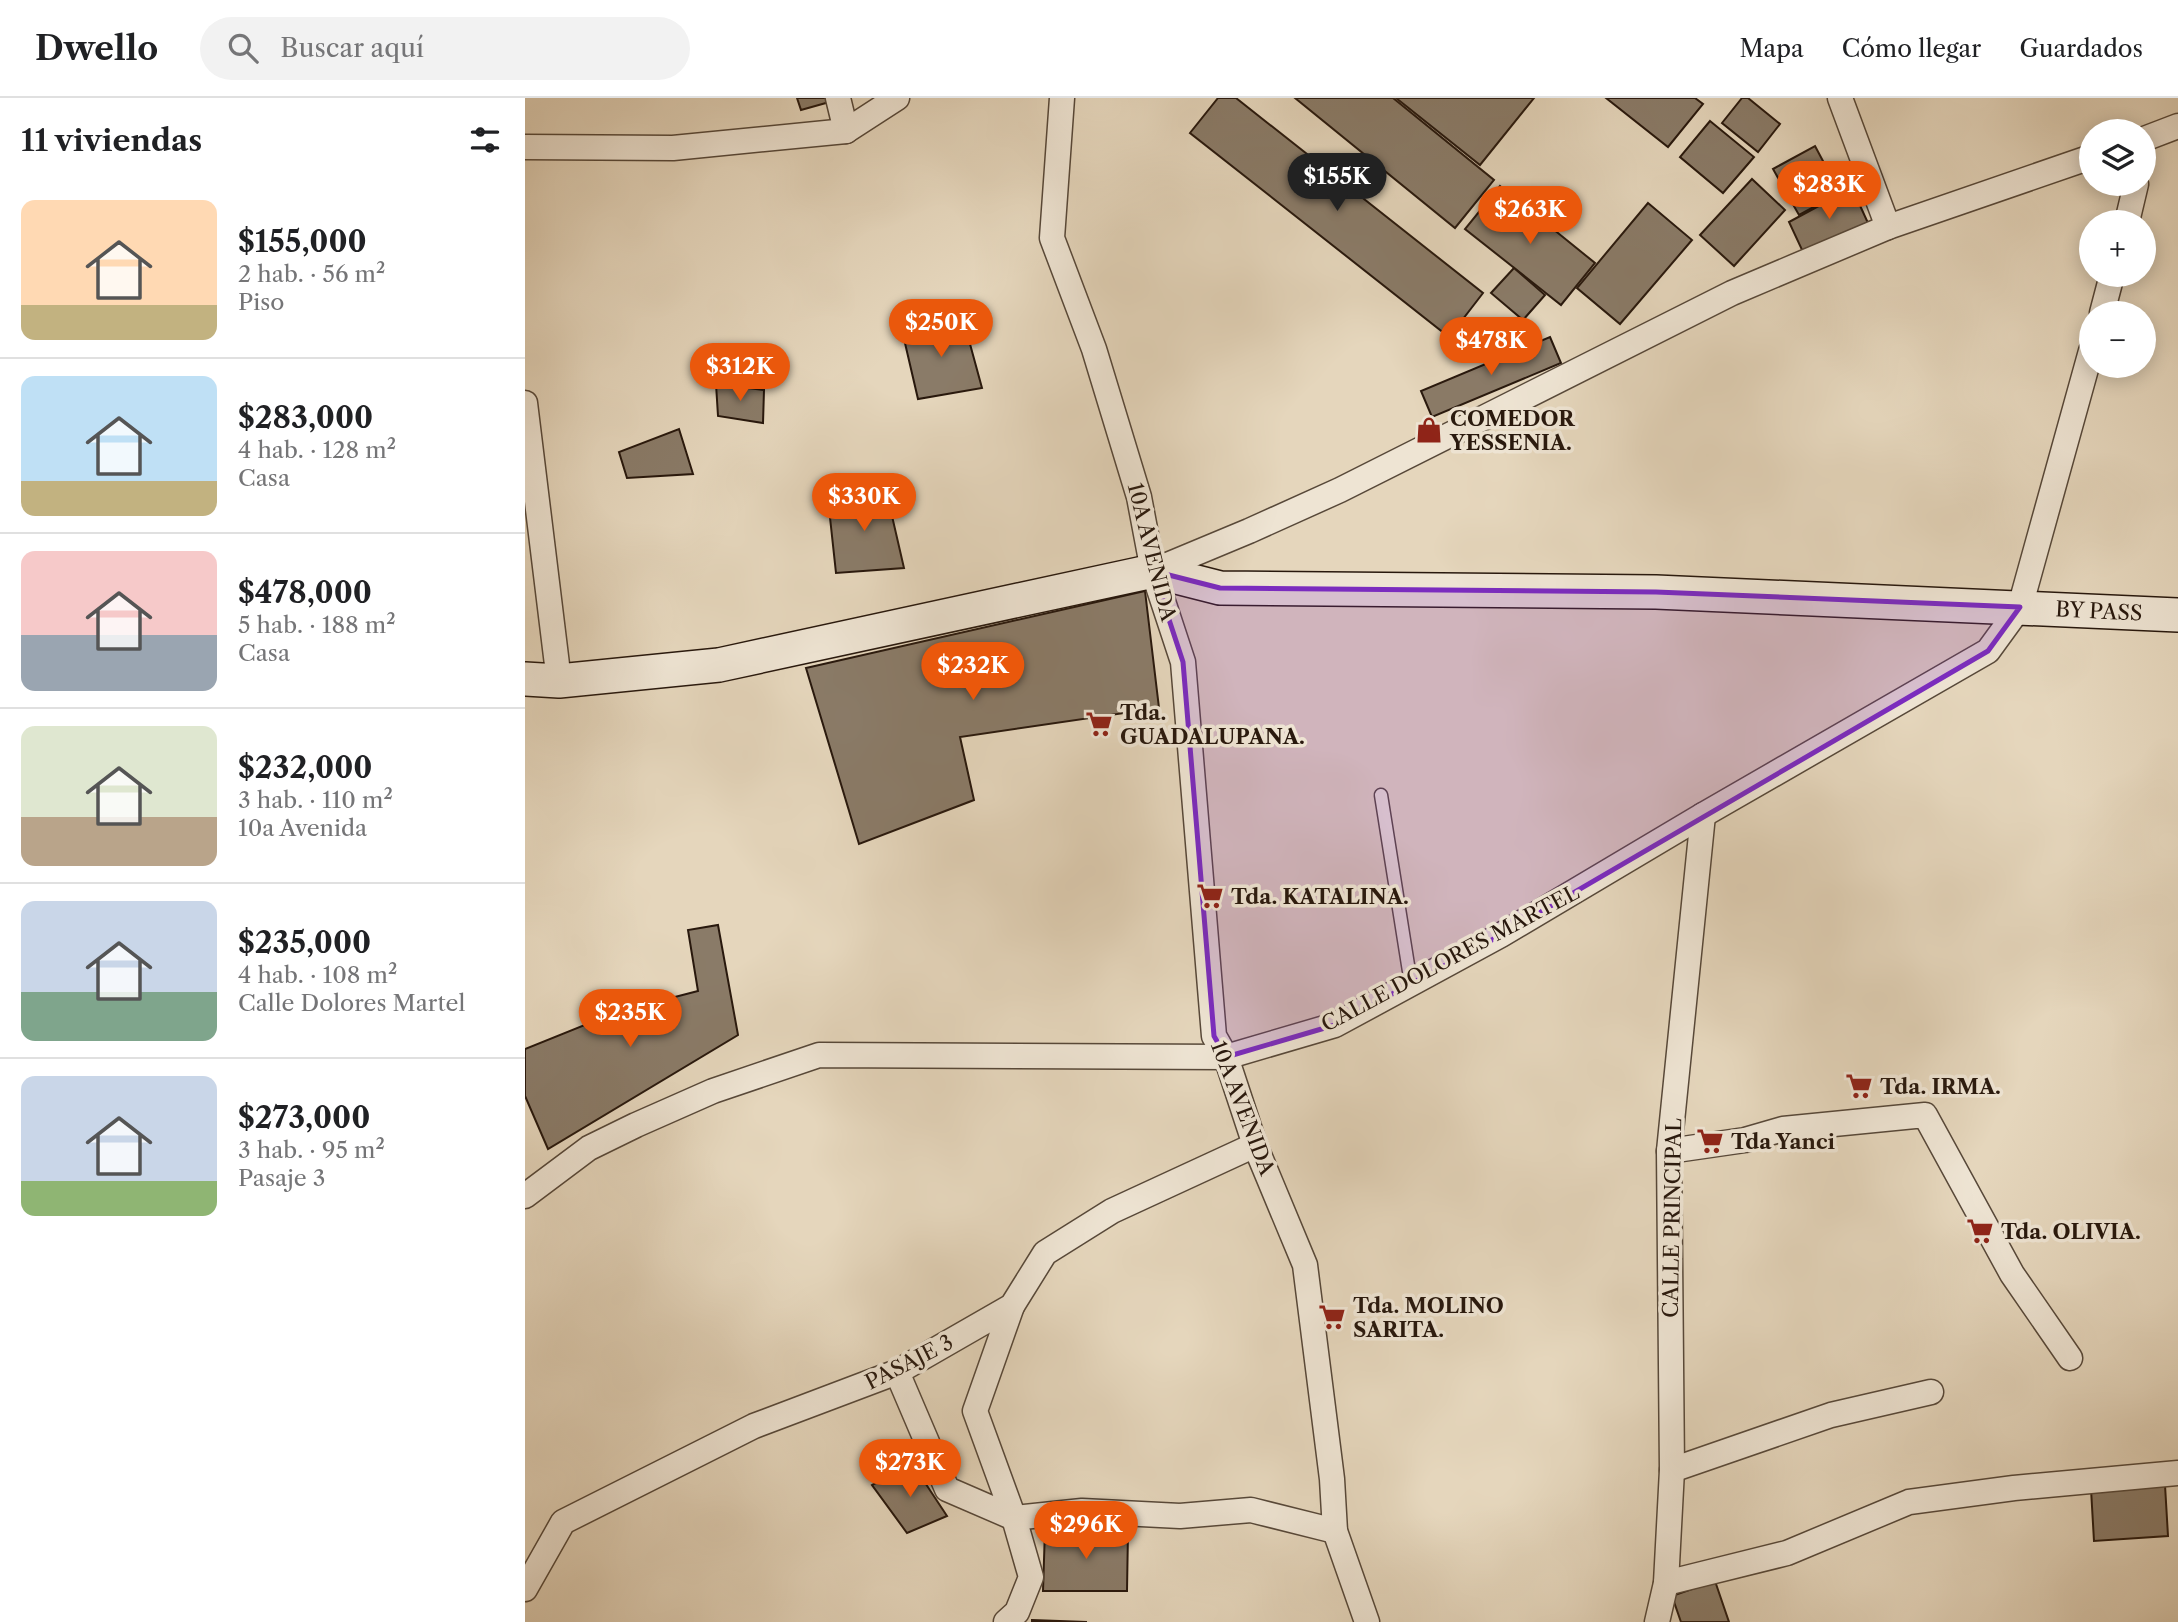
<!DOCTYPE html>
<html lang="es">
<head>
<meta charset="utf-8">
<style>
	body { margin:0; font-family:"Libre Caslon Text",serif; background:#f2f2f2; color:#202124; height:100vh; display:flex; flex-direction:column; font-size:26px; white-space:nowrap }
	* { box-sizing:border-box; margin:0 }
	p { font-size:23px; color:#757577 }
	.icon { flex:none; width:38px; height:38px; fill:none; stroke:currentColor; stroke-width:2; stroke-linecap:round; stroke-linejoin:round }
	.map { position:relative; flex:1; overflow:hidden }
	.sheet { display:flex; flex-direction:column; background:#fff; width:525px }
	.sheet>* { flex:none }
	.fabs { position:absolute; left:1554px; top:21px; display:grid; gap:14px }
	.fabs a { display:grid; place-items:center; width:77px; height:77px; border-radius:50%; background:#fff; box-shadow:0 4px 18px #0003; font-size:35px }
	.price { position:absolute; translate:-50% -60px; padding:0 16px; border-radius:24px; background:#ea580c; color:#fff; font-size:23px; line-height:46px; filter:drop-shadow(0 2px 4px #0008) }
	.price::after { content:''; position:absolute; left:50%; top:42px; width:21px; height:16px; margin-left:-10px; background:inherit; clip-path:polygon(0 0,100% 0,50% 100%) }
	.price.current { background:#222; color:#fff }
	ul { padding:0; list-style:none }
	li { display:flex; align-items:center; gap:21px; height:175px; padding:0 21px }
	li+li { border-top:2px solid #e0e0e0 }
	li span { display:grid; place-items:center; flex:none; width:196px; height:140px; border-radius:14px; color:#555 }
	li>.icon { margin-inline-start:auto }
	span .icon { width:84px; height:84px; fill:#fffc; stroke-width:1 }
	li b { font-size:30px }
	h2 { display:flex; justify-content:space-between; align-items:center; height:84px; padding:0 21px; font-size:30px }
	header { display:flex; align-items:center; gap:42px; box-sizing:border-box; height:98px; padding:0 35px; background:#fff; border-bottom:2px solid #e0e0e0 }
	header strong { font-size:33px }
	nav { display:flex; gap:38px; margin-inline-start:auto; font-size:24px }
	.search { width:490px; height:63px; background:#f2f2f2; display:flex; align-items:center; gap:18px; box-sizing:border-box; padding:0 24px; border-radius:38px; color:#757577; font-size:26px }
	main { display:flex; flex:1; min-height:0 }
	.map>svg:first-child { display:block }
	.building { fill:#8a7b68; stroke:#28180d; stroke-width:2 }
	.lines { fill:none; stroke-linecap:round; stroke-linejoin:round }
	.service-casing { stroke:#574839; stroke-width:15 }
	.minor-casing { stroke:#574839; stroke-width:27 }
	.secondary-casing { stroke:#28180d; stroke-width:36 }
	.service { stroke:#eee4d3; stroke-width:12 }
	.minor { stroke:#eee4d3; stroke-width:24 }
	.secondary { stroke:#eee4d3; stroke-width:33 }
	.marked { fill:#7b2cbf; fill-opacity:0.2; stroke:#7b2cbf; stroke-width:5; stroke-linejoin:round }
	.labels { text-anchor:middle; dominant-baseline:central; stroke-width:7; stroke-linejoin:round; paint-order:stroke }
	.poi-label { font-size:21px; font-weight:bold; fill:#28180d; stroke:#eee4d3; text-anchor:start }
	.street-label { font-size:21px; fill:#28180d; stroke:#eee4d3 }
</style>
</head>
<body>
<header>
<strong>Dwello</strong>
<div class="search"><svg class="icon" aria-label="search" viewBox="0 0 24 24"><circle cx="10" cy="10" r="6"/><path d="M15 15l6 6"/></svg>Buscar aquí</div>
<nav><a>Mapa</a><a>Cómo llegar</a><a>Guardados</a></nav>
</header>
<main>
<section class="sheet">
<h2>11 viviendas<svg class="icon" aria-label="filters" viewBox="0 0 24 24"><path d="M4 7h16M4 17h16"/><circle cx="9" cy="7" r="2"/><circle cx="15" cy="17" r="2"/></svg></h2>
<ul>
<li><span style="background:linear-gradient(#ffd9b3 75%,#c2b280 0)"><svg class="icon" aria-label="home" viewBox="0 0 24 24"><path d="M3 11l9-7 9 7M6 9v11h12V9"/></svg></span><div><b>$155,000</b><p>2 hab. · 56 m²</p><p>Piso</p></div></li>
<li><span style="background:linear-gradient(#bfe0f5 75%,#c2b280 0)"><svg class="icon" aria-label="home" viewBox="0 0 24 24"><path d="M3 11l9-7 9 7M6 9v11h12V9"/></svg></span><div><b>$283,000</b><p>4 hab. · 128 m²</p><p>Casa</p></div></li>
<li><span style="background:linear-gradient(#f6c9c9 60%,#9aa5b1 0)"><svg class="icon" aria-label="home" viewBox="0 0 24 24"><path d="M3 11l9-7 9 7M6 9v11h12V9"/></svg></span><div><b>$478,000</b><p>5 hab. · 188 m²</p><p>Casa</p></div></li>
<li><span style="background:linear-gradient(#dfe7d0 65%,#b9a48a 0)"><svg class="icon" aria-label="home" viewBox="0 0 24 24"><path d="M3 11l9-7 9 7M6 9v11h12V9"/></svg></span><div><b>$232,000</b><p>3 hab. · 110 m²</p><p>10a Avenida</p></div></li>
<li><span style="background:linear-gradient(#c9d6e8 65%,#7fa58c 0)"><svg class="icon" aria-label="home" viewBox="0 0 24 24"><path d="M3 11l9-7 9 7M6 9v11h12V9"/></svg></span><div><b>$235,000</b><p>4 hab. · 108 m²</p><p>Calle Dolores Martel</p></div></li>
<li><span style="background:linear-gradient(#c9d6e8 75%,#8fb573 0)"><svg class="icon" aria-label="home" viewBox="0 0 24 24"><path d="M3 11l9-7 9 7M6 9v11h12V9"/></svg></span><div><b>$273,000</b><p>3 hab. · 95 m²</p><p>Pasaje 3</p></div></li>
</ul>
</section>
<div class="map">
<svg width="1653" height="1524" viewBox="0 0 1653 1524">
	<rect width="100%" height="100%" fill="#e5d6bc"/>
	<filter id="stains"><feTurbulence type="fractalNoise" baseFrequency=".00286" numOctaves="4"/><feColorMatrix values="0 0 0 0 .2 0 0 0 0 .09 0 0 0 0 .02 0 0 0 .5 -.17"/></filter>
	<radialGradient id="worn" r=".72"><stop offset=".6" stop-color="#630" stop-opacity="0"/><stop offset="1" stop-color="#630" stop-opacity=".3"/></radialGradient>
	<g class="building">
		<path d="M272,0H307L308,3L276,12Z"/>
		<path d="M693,0H711L958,195L924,239L665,35Z"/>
		<path d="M770,0H868L969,82L930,130Z"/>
		<path d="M871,0H1009L955,67Z"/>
		<path d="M1081,0H1170L1178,6L1143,49Z"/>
		<path d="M1217,0H1223L1255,26L1233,54L1197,25Z"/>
		<path d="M1185,23L1229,59L1198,95L1155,59Z"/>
		<path d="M1290,48L1315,95L1274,117L1248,71Z"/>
		<path d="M1227,81L1260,112L1209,168L1175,137Z"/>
		<path d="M975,88L1070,165L1036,207L940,131Z"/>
		<path d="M1327,90L1343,125L1278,154L1264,124Z"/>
		<path d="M1123,105L1167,142L1095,226L1052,190Z"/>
		<path d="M989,170L1020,197L998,222L966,195Z"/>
		<path d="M439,224L457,290L393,301L376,228Z"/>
		<path d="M1025,239L1036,265L907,319L896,293Z"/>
		<path d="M191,286L239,292L238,325L193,318Z"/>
		<path d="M154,331L168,376L102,380L94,354Z"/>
		<path d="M361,392L379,470L311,475L303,401Z"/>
		<path d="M620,493L634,610L435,639L449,702L334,746L281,570Z"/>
		<path d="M193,827L213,937L23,1051L0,998V951L92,914L173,893L163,832Z"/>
		<path d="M387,1365L422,1418L382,1435L347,1387Z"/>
		<path d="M1640,1387L1643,1438L1569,1443L1566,1391Z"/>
		<path d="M520,1431L603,1433L602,1493H518Z"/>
		<path d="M1190,1483L1204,1524H1156L1147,1498Z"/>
		<path d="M507,1522L562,1524H507Z"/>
	</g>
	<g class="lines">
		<g class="service-casing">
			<path id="service" d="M856,697L886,886"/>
		</g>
		<g class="minor-casing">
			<g id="minor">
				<path d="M313,0L321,33"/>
				<path d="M537,0L527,140L569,251L614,399L628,473L658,564L689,938L701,959L730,1047L780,1167L807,1381L810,1433L842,1524"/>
				<path d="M1315,0L1363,129"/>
				<path d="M1619,41L1653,28"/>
				<path d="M0,49L148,50L321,33L372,0"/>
				<path d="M1602,124L1611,86"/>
				<path d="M1577,215L1587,177"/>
				<path d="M0,305L34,583"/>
				<path d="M628,473L724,433L815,392L1207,195L1363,129L1566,59"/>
				<path d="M1144,1053L1220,1042L1258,1031L1400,1017L1487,1176L1545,1260"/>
				<path d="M0,1098L64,1050L111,1027L188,993L294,957L701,959L810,927L976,837L1178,717L1463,553L1495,509L1566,253"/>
				<path d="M372,1274L422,1391L489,1420L450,1313L487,1208"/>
				<path d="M1147,1372L1306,1317L1406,1294"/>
				<path d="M1141,1485L1262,1455L1384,1404L1489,1390L1653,1375"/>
				<path d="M0,1491L38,1424L229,1328L372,1274L487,1208L520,1155L587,1113L730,1047"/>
				<path d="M481,1524L492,1514L506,1479L489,1420L557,1413L655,1418L726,1412L810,1433"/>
				<path d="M1132,1524L1141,1485L1147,1372L1144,1053L1178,717"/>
			</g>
		</g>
		<g class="secondary-casing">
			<path id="secondary" d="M0,581L34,583L194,567L628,473L695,490L1131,494L1653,517"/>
		</g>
		<use href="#service" class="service"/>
		<use href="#minor" class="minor"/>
		<use href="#secondary" class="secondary"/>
	</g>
	<path class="marked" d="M628,473L695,490L1131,494L1495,509L1463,553L976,837L810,927L701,959L689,938L658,564Z"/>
	<defs>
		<g id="shop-bare" transform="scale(2.1)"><path d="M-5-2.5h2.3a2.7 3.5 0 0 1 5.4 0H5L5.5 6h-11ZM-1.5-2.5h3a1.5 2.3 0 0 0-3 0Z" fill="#8f2418" stroke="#eee4d3" stroke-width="2.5" paint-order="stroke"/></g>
		<g id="supermarket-bare" transform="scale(2.1)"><path d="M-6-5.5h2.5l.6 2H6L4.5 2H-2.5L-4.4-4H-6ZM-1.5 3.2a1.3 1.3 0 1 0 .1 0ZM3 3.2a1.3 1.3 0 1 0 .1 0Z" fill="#8f2418" stroke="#eee4d3" stroke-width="2.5" paint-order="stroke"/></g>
	</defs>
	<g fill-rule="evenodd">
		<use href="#shop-bare" x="904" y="332"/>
		<use href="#supermarket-bare" x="574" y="626"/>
		<use href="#supermarket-bare" x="685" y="798"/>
		<use href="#supermarket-bare" x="1334" y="988"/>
		<use href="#supermarket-bare" x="1185" y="1043"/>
		<use href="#supermarket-bare" x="1455" y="1133"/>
		<use href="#supermarket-bare" x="807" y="1219"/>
	</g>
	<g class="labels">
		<g class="poi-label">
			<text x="925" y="320">COMEDOR<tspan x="925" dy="24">YESSENIA.</tspan></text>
			<text x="595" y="614">Tda.<tspan x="595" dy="24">GUADALUPANA.</tspan></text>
			<text x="706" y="798">Tda. KATALINA.</text>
			<text x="1355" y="988">Tda. IRMA.</text>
			<text x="1206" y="1043">Tda Yanci</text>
			<text x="1476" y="1133">Tda. OLIVIA.</text>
			<text x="828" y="1207">Tda. MOLINO<tspan x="828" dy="24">SARITA.</tspan></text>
		</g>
		<g class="street-label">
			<text transform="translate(627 454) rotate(76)">10A AVENIDA</text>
			<text transform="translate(1574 513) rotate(3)">BY PASS</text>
			<text transform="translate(925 860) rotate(-28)">CALLE DOLORES MARTEL</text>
			<text transform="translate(718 1010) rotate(69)">10A AVENIDA</text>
			<text transform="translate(1147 1120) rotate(-89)">CALLE PRINCIPAL</text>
			<text transform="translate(384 1264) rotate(-27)">PASAJE 3</text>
		</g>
	</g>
	<rect width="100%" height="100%" filter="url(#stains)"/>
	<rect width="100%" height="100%" fill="url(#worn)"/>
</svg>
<div class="fabs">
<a><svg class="icon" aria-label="layers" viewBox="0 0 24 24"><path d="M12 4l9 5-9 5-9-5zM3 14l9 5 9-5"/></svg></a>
<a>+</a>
<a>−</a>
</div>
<b class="price current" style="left:812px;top:115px">$155K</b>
<b class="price" style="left:1304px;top:123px">$283K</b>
<b class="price" style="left:1005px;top:148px">$263K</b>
<b class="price" style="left:416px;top:261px">$250K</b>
<b class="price" style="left:966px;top:279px">$478K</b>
<b class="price" style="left:215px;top:305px">$312K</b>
<b class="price" style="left:339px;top:435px">$330K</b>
<b class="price" style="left:448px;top:604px">$232K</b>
<b class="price" style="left:105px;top:951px">$235K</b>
<b class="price" style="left:385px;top:1401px">$273K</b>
<b class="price" style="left:561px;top:1463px">$296K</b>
</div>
</main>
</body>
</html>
